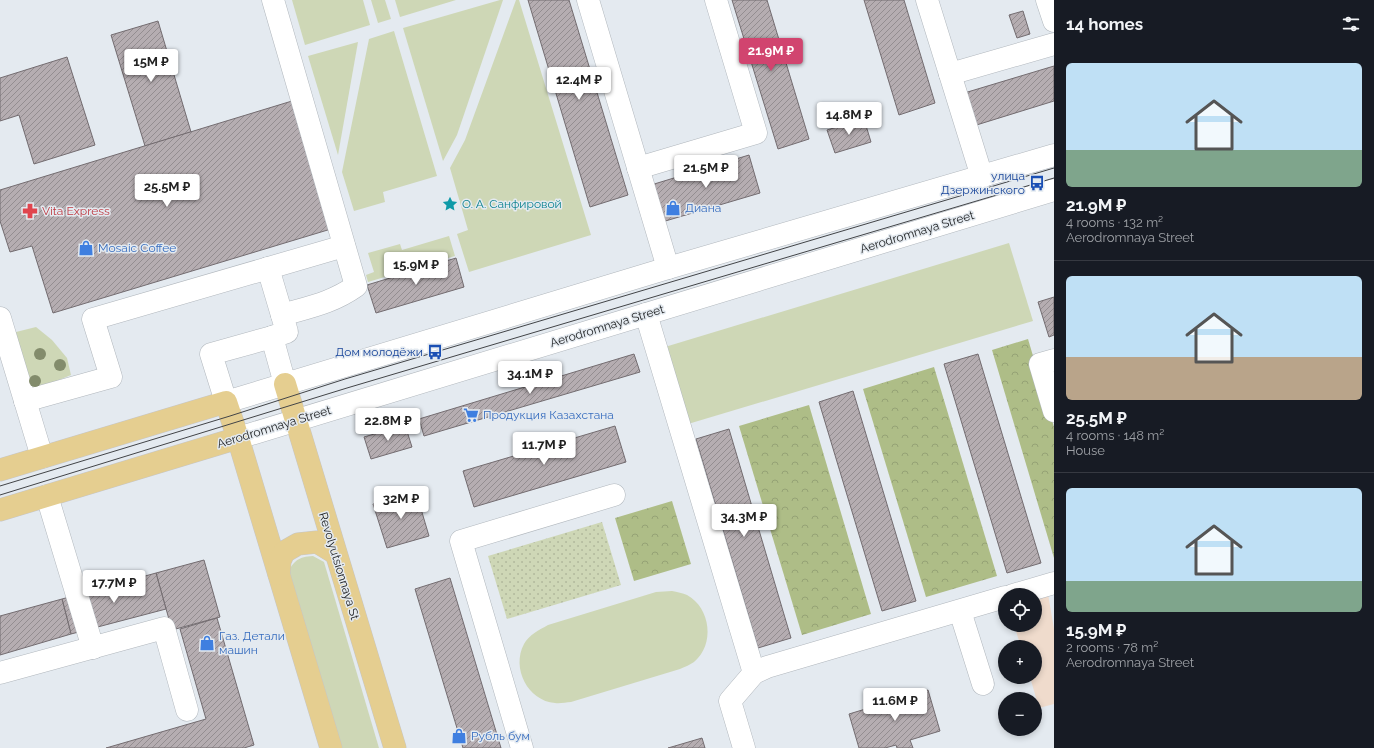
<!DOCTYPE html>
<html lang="en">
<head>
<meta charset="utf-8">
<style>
	body { margin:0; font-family:Raleway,sans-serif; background:#242831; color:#f1f3f6; height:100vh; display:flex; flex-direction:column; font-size:15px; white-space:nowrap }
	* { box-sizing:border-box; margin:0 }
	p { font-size:13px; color:#9ea1a6 }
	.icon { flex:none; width:22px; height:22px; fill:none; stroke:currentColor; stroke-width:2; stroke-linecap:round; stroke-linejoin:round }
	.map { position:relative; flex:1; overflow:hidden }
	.details { display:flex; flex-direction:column; background:#171b24; width:320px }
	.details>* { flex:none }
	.controls { position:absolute; left:998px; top:588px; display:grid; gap:8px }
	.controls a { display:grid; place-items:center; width:44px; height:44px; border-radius:50%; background:#171b24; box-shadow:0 2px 6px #0003; font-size:20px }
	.price { position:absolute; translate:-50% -34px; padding:0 9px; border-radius:4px; background:#fff; color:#222; font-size:13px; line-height:26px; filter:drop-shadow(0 1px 2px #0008) }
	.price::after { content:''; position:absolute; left:50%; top:24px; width:12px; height:9px; margin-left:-6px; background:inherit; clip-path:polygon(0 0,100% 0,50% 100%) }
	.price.on { background:#d1446f; color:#fff }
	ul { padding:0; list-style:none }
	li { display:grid; align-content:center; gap:8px; height:212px; padding:0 12px }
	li+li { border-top:1px solid #363941 }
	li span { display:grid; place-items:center; height:124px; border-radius:6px; color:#555 }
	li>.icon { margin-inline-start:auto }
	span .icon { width:72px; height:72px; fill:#fffc; stroke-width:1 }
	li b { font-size:17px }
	h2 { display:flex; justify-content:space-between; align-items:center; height:48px; padding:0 12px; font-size:17px }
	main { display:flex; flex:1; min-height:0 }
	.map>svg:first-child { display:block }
	.industrial { fill:#efdbcc }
	.grass { fill:#ced7b6 }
	.forest { fill:url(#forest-crowns) }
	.park { fill:url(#park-dots) }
	.building { fill:url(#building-hatch); stroke:#736c70 }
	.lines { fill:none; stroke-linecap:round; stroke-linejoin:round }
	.minor-casing { stroke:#b1b7bd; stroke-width:23 }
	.major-casing { stroke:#c6c6c7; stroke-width:23 }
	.minor { stroke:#fff; stroke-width:22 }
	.major { stroke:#e5ce90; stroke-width:22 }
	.tram { stroke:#424447; stroke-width:1 }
	.tree { fill:#838c6c }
	.labels { text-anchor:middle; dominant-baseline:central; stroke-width:3; stroke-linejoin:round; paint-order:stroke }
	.transit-label { font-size:12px; fill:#164399; stroke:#e4eaf0; text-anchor:end }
	.culture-label { font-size:12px; fill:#0d838f; stroke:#e4eaf0; text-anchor:start }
	.shop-label { font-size:12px; fill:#366cbe; stroke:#e4eaf0; text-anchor:start }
	.health-label { font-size:12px; fill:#be3a42; stroke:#e4eaf0; text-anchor:start }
	.street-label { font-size:12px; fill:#232527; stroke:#e4eaf0 }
</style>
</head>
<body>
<main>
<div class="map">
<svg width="1054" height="748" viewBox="0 0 1054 748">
	<defs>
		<pattern id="forest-crowns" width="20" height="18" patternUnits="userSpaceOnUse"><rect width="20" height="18" fill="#aebd87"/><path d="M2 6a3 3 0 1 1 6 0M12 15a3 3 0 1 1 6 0" fill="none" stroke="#95a275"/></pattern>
		<pattern id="park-dots" width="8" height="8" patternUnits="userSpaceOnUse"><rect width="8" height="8" fill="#ced7b6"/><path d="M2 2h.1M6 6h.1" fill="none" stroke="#b1b89c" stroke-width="1.8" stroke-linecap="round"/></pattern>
		<pattern id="building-hatch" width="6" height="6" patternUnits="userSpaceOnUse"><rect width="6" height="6" fill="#b5adb1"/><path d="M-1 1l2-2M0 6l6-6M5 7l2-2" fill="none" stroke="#938d90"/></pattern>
	</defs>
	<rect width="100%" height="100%" fill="#e4eaf0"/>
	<path class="industrial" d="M1048,594L1054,629V704L1039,708L1030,677H1035V647H1021L1014,625H1035V598Z"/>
	<g class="grass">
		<path d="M292,0H363L370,25L305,45Z"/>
		<path d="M371,0H385L391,19L378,23Z"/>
		<path d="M395,0H456L400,17Z"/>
		<path d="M500,0H503L457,135L443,161L403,28Z"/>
		<path d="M516,0H519L591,235L469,272L457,234L468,230L450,168L465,140Z"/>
		<path d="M394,31L437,176L383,192L385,202L354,211L342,172L369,39Z"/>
		<path d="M358,42L338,155L308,56Z"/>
		<path d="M449,236L455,256L368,282L366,275L374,272L368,253L400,244L402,250Z"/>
		<path d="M1009,243L1033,321L678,427L655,350Z"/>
		<path d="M36,327L52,340L67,358L71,375L47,385L25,388L4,335Z"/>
		<path d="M313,556L324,562L379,748H340L287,573C295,560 298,557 313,556Z"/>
		<path d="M672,591C677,592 683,593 687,595C711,608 715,645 694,662C690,665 684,667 680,669L571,702C566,702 560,704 555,703C528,701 511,668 524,644C529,635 539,630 548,625L656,592Z"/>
	</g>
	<g class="forest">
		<path d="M1028,339L1054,427V558L992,350Z"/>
		<path d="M934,367L997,576L926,597L863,389Z"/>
		<path d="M809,405L871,614L802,635L739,426Z"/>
		<path d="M672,501L691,564L634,581L615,518Z"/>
	</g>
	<path class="park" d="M602,522L621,585L507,619L488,556Z"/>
	<g class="building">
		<path d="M528,0H569L628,195L590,207Z"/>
		<path d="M732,0H767L809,139L778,149Z"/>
		<path d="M864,0H904L935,103L899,115Z"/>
		<path d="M1023,11L1030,34L1017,38L1009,15Z"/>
		<path d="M158,21L191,132L145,146L111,35Z"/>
		<path d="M67,57L95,145L34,164L19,115L0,121V78Z"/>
		<path d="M1054,66V101L970,127L961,94Z"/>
		<path d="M292,101L331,229L53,313L32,246L10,252L0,221V190Z"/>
		<path d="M864,119L871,142L835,153L827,130Z"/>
		<path d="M749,155L760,193L662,222L651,185Z"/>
		<path d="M456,258L464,287L376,313L367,285Z"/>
		<path d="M1054,297V335L1049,337L1038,302Z"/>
		<path d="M634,354L640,372L424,436L419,419Z"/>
		<path d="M978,354L1041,563L1007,573L944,364Z"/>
		<path d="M853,391L916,601L882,611L819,402Z"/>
		<path d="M405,425L412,447L371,459L364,437Z"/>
		<path d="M615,426L626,462L474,507L463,471Z"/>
		<path d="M729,429L791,638L758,648L696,439Z"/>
		<path d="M416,492L429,536L387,548L373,504Z"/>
		<path d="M204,560L220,617L172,630L156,573Z"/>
		<path d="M156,573L166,609L71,634L62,599Z"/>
		<path d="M450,578L501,748H463L415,589Z"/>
		<path d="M62,599L71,634L0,655V616Z"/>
		<path d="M217,618L254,745L244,748H106L206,719L180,629Z"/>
		<path d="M928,690L940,731L910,740L913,748H897L896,745L885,748H859L849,714Z"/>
		<path d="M702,738L705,748H668Z"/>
	</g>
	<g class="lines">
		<g class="minor-casing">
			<g id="minor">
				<path d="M273,0L356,286C332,303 309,307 282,315"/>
				<path d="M588,0L668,268"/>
				<path d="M927,0L950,74L1054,44"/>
				<path d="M1047,0L1054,21"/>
				<path d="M950,74L982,177"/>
				<path d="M638,168L756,133L716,0"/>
				<path d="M268,268L287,332L272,337"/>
				<path d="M646,314L754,673L730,701L744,748"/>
				<path d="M0,318L42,457"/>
				<path d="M1054,360L1040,364L1054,411"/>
				<path d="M285,384L272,337L211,354L226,402L668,268L1054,155"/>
				<path d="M25,401L111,377L93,319L344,246"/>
				<path d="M238,438L1054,190"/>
				<path d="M47,496L93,648"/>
				<path d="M1013,595L1054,583"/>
				<path d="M960,611L983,684"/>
				<path d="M0,673L164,628L187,710"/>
				<path d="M754,673L767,667L1005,597"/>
				<path d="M522,748L461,541L614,495"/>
			</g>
		</g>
		<g class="major-casing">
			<g id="major">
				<path d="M285,384L395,748"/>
				<path d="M0,470L226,402L238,438L331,748"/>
				<path d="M0,510L238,438"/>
				<path d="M279,574L280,561L284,552L298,544L317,542L335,553"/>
			</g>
		</g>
		<use href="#minor" class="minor"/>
		<use href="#major" class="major"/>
		<g class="tram">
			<path d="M0,486L230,416L345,379L1054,168"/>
			<path d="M0,495L347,388L1054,178"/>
		</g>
	</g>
	<g class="tree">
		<circle cx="40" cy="354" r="6"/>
		<circle cx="60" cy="365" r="6"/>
		<circle cx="35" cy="381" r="6"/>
	</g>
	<defs>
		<g id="bus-bare" transform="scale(1.2)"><path d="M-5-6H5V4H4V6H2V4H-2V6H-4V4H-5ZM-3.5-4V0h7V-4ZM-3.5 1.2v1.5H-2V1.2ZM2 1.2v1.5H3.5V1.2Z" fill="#1a4fb4" stroke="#e4eaf0" stroke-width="2.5" paint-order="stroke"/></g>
		<g id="sight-bare" transform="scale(1.2)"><path d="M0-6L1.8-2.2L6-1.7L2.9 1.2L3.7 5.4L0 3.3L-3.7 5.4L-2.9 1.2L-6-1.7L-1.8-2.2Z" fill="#0f9aa8" stroke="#e4eaf0" stroke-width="2.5" paint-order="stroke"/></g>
		<g id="shop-bare" transform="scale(1.2)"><path d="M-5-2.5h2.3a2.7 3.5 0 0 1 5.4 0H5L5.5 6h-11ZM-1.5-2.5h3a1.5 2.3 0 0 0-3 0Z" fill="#3f7fe0" stroke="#e4eaf0" stroke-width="2.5" paint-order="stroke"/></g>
		<g id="pharmacy-bare" transform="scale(1.2)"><path d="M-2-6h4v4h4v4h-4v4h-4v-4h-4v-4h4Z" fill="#e0444e" stroke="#e4eaf0" stroke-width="2.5" paint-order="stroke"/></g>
		<g id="supermarket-bare" transform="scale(1.2)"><path d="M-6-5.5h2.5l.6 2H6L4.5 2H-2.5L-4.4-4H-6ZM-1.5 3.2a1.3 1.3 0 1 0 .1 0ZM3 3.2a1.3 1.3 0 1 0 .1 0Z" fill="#3f7fe0" stroke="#e4eaf0" stroke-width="2.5" paint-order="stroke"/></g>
	</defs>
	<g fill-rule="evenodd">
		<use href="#bus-bare" x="1037" y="183"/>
		<use href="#sight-bare" x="450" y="204"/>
		<use href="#shop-bare" x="673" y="208"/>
		<use href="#pharmacy-bare" x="30" y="211"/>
		<use href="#shop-bare" x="86" y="248"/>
		<use href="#bus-bare" x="435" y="352"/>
		<use href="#supermarket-bare" x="471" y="415"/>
		<use href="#shop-bare" x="207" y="643"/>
		<use href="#shop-bare" x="459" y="736"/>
	</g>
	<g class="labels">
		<g class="transit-label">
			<text x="1025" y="176">улица<tspan x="1025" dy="14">Дзержинского</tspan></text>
			<text x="423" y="352">Дом молодёжи</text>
		</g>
		<g class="culture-label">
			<text x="462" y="204">О. А. Санфировой</text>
		</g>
		<g class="shop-label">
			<text x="685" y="208">Диана</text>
			<text x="98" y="248">Mosaic Coffee</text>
			<text x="483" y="415">Продукция Казахстана</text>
			<text x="219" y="636">Газ. Детали<tspan x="219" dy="14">машин</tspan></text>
			<text x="471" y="736">Рубль бум</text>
		</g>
		<g class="health-label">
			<text x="42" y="211">Vita Express</text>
		</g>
		<g class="street-label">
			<text transform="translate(917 232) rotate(-17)">Aerodromnaya Street</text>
			<text transform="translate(607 326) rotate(-17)">Aerodromnaya Street</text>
			<text transform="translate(274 427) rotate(-17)">Aerodromnaya Street</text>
			<text transform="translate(339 566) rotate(73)">Revolyutsionnaya St</text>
		</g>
	</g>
</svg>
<div class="controls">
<a><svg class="icon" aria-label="locate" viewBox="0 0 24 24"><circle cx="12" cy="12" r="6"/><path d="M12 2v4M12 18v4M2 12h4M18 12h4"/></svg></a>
<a>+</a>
<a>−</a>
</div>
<b class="price on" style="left:771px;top:72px">21.9M ₽</b>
<b class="price" style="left:151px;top:83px">15M ₽</b>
<b class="price" style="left:579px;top:101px">12.4M ₽</b>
<b class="price" style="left:849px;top:136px">14.8M ₽</b>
<b class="price" style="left:706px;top:189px">21.5M ₽</b>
<b class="price" style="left:167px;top:208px">25.5M ₽</b>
<b class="price" style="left:416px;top:286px">15.9M ₽</b>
<b class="price" style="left:530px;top:395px">34.1M ₽</b>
<b class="price" style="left:388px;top:442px">22.8M ₽</b>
<b class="price" style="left:544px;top:466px">11.7M ₽</b>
<b class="price" style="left:401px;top:520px">32M ₽</b>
<b class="price" style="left:744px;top:538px">34.3M ₽</b>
<b class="price" style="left:114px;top:604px">17.7M ₽</b>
<b class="price" style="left:895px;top:722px">11.6M ₽</b>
</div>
<section class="details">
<h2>14 homes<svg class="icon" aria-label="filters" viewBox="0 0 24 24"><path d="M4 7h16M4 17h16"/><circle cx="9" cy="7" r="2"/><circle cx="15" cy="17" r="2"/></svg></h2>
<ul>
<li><span style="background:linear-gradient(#bfe0f5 70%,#7fa58c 0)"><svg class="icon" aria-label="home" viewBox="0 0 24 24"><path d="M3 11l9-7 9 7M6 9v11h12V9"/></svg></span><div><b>21.9M ₽</b><p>4 rooms · 132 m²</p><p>Aerodromnaya Street</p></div></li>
<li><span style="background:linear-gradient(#bfe0f5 65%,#b9a48a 0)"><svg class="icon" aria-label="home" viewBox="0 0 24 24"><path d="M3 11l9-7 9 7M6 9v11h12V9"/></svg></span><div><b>25.5M ₽</b><p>4 rooms · 148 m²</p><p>House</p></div></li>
<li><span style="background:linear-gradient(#bfe0f5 75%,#7fa58c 0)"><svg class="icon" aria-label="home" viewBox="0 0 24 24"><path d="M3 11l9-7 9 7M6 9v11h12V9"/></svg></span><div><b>15.9M ₽</b><p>2 rooms · 78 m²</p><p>Aerodromnaya Street</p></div></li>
</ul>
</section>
</main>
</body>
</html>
